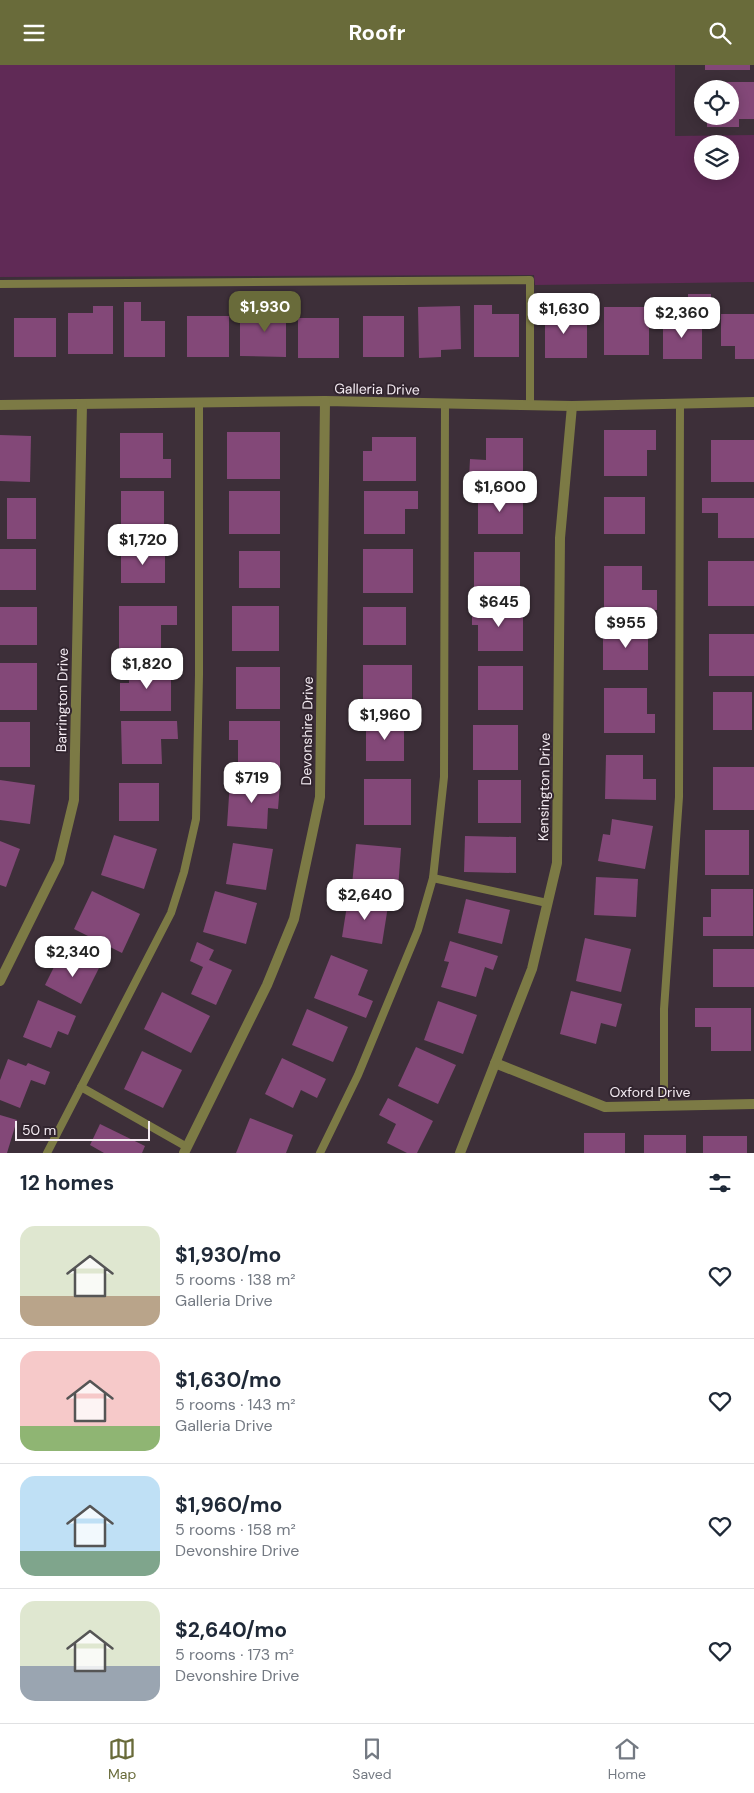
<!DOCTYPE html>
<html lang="en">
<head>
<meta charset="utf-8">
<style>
	body { margin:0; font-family:"DM Sans",sans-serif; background:#f6f6f7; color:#1f2937; height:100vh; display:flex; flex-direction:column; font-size:19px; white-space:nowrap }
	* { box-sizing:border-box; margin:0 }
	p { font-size:16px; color:#747a83 }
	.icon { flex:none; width:28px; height:28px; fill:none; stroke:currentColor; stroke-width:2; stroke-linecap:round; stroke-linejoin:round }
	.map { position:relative; height:1088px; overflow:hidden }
	.drawer { display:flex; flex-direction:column; background:#fff; flex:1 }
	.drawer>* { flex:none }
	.controls { position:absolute; left:694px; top:15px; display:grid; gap:10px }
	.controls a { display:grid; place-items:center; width:45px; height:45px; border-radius:50%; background:#fff; box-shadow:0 2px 12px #0003; font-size:25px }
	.scale { position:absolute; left:15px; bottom:12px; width:135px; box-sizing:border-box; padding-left:5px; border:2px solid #f4ebf2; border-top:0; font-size:14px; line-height:18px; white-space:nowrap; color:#f4ebf2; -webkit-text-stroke:4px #32252f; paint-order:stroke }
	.price { position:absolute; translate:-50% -42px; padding:0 11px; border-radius:10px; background:#fff; color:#222; font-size:16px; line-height:32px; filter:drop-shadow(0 1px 2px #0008) }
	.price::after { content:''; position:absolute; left:50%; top:30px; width:15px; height:11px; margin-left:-8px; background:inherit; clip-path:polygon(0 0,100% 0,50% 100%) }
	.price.active { background:#696b3a; color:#fff }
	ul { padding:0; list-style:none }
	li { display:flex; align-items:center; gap:15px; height:125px; padding:0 20px }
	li+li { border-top:1px solid #e0e1e3 }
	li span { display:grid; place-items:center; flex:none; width:140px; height:100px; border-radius:15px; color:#555 }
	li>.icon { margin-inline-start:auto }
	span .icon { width:60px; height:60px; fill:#fffc; stroke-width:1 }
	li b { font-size:21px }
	h2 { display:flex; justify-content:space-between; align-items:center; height:60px; padding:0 20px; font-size:21px }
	header { display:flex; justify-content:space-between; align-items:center; height:65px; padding:0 20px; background:#696b3a; color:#fff; font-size:22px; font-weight:700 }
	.menu { display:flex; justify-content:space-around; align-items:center; height:70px; border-top:1px solid #e0e1e3; background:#fff; font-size:14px; color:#747a83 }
	.menu a { display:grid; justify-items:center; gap:2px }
	.menu .active { color:#696b3a }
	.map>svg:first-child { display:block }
	.green { fill:#602a56; fill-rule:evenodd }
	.building { fill:#834878 }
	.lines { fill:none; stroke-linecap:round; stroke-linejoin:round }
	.service { stroke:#7c7a45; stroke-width:8 }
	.minor { stroke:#7c7a45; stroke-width:10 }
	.labels { text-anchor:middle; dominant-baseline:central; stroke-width:4; stroke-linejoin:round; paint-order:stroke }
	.street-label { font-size:14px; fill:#f4ebf2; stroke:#32252f }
</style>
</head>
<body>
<header><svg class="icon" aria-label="menu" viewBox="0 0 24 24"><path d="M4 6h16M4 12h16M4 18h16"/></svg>Roofr<svg class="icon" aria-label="search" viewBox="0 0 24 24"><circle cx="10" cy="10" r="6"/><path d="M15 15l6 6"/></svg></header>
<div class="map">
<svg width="754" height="1088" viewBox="0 0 754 1088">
	<rect width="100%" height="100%" fill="#3d2f39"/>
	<path class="green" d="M0,0H675V71L754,70V217L535,220L534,210L0,212ZM702,79H730V106H702Z"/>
	<g class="building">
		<rect x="705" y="0" width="45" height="5"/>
		<path d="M707,17H754V54H739V62H707V51H730V24H707Z"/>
		<rect x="688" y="229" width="23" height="19"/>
		<path d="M266,236H286V292L240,291V252H266Z"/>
		<path d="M124,237H141V256H165V292H124Z"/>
		<path d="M545,238H562V256H587V293H545Z"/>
		<path d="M474,240H492V249H519V292H474Z"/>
		<path d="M93,241H113V289H68V248H93Z"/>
		<path d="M460,241L461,284L441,285V292L419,293L418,242Z"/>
		<rect x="604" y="242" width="45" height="48"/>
		<path d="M721,249H754V294H735V281H721Z"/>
		<rect x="187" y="251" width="42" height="41"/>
		<rect x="363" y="251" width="41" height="41"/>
		<rect x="14" y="253" width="42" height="39"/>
		<rect x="298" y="253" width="41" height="40"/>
		<rect x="663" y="254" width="39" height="40"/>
		<path d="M604,365H656V385H647V411H604Z"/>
		<rect x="227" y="367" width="53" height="47"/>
		<path d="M120,368H163V394H171V413H120Z"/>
		<path d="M0,370L31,371L30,417L0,416Z"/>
		<path d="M372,372H416V416H363V386H372Z"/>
		<path d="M486,373H523V415L469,414L470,394L486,395Z"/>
		<rect x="711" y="375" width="43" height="42"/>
		<rect x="121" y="426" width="43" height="41"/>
		<rect x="229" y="426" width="51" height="43"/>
		<path d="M364,426H418V444H405V469H364Z"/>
		<rect x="478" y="427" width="45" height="42"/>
		<rect x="604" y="432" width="41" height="37"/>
		<rect x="7" y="433" width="29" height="41"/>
		<path d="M702,433H754V473H718V448H702Z"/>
		<rect x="0" y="484" width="36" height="41"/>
		<rect x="121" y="484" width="44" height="34"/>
		<rect x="363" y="484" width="50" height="44"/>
		<rect x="239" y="486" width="41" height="37"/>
		<rect x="474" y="487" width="46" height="44"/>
		<rect x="708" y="496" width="46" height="45"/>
		<path d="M604,501H642V525H657V545H604Z"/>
		<path d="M119,541H177V560H161V586H119Z"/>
		<rect x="232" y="541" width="47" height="45"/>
		<path d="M472,541H523V586H478V560H472Z"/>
		<rect x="0" y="542" width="37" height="38"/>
		<rect x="363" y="542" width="43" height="38"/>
		<rect x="603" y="564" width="45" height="41"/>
		<rect x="709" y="569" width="45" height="42"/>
		<rect x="0" y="598" width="37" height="47"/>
		<rect x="363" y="600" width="49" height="43"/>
		<path d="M129,601L171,602V646H120V618H129Z"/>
		<rect x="478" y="601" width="45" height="44"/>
		<rect x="236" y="602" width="44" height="42"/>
		<path d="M604,623H647V649H655V668H604Z"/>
		<rect x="713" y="627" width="39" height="38"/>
		<path d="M121,656H177L178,674H161L162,699H122Z"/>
		<path d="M229,656H280V702H238V675H229Z"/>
		<rect x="366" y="656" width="38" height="40"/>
		<rect x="0" y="657" width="30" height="45"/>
		<rect x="473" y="660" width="45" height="45"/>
		<path d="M606,690H643V714H656V735L605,734Z"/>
		<rect x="713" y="702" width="41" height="43"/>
		<rect x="364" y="714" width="47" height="46"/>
		<path d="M0,715L35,720L30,759L0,755Z"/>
		<rect x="478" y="715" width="43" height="43"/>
		<path d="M230,716L280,719L278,744L268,743L267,764L227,761Z"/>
		<rect x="119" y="718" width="40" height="38"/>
		<path d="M612,754L653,761L645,804L598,796L603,769L610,770Z"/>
		<rect x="705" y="765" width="44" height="45"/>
		<path d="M114,770L157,784L144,824L101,810Z"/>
		<path d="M465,771L516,772V808L464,807Z"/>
		<path d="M0,776L20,784L6,822L0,820Z"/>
		<path d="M233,778L273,784L266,825L226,819Z"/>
		<path d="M356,779L401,783L398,824L352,820Z"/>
		<path d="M596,812L638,814L636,852L594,850Z"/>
		<path d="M711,824H753V871H703V852H711Z"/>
		<path d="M92,826L140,849L122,888L74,864Z"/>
		<path d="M215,826L257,838L246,879L203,867Z"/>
		<path d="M348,834L388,841L382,879L342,872Z"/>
		<path d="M466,834L510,845L502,879L458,868Z"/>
		<path d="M585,873L631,884L621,927L576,916Z"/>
		<path d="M450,876L498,891L493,905L485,902L476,932L441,922L449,897L444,896Z"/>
		<path d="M197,877L214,885L209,895L232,905L216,940L191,929L203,902L190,896Z"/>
		<rect x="713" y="884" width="41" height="38"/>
		<path d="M77,889L100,901L81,939L45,920L57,896L70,903Z"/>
		<path d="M331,890L368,905L358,930L373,936L366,953L314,933Z"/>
		<path d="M571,926L622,939L616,962L601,958L596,979L560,969Z"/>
		<path d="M162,927L210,951L191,988L144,964Z"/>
		<path d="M38,935L76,951L68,970L58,966L51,983L23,972Z"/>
		<path d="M438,936L477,950L463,989L424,975Z"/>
		<path d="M695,943H751V986H711V962H695Z"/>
		<path d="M307,944L348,962L333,997L292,980Z"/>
		<path d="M416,982L456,1000L438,1039L398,1021Z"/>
		<path d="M142,986L182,1005L163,1043L124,1024Z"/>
		<path d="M282,993L326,1014L317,1033L301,1025L293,1043L265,1029Z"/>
		<path d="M8,994L26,1001L28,998L50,1007L45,1020L31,1015L20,1043L0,1035V1015Z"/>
		<path d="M388,1033L433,1056L417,1088H407L387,1078L396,1059L379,1050Z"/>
		<path d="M0,1050L17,1055L7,1088H0Z"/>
		<path d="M250,1053L293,1070L286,1088H236Z"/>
		<path d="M100,1059L145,1081L142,1088H104L90,1080Z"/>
		<rect x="584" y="1068" width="41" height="20"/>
		<rect x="644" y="1070" width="42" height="18"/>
		<rect x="703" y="1071" width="44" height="17"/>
	</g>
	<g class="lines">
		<g class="service">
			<path d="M0,219L530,215V340"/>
			<path d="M433,813L547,838"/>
			<path d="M81,1022L187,1082"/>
			<path d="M664,1041V944L679,732L680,338"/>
			<path d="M47,1088L171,848L184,807L196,754L199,610V338"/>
			<path d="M320,1088L358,1010L418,865L433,813L444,712L445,338"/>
		</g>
		<g class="minor">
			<path d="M0,340L325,336L572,341L754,337"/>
			<path d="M0,916L59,797L74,735L82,339"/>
			<path d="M495,998L605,1042L754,1039"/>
			<path d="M184,1088L267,920L294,854L320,732L325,336"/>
			<path d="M460,1088L532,904L557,798L560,473L572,341"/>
		</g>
	</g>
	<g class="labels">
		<g class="street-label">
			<text transform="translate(377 324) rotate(1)">Galleria Drive</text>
			<text transform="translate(62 635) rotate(-89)">Barrington Drive</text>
			<text transform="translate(307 666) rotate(-89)">Devonshire Drive</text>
			<text transform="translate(544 722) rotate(-89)">Kensington Drive</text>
			<text x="650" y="1027">Oxford Drive</text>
		</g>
	</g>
</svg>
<div class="controls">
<a><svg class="icon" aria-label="locate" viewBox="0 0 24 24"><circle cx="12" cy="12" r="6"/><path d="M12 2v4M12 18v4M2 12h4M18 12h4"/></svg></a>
<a><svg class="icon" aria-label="layers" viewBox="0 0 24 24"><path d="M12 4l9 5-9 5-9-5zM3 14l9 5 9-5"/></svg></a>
</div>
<div class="scale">50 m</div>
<b class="price active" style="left:265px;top:268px">$1,930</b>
<b class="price" style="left:564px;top:270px">$1,630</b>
<b class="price" style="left:682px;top:274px">$2,360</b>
<b class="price" style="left:500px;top:448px">$1,600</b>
<b class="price" style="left:143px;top:501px">$1,720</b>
<b class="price" style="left:499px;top:563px">$645</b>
<b class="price" style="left:626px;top:584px">$955</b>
<b class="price" style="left:147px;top:625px">$1,820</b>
<b class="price" style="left:385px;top:676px">$1,960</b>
<b class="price" style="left:252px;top:739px">$719</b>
<b class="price" style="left:365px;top:856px">$2,640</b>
<b class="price" style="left:73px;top:913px">$2,340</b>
</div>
<section class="drawer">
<h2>12 homes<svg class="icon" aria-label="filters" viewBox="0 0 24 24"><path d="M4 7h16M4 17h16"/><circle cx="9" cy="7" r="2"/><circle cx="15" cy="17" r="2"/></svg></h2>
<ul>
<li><span style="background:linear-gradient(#dfe7d0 70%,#b9a48a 0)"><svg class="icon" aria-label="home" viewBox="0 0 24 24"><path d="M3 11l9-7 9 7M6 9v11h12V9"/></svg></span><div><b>$1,930/mo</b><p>5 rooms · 138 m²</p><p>Galleria Drive</p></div><svg class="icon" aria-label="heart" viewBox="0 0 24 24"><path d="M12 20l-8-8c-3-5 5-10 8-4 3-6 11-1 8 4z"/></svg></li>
<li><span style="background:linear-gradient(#f6c9c9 75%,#8fb573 0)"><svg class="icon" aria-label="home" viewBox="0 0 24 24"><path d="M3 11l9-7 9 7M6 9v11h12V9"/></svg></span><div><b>$1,630/mo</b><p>5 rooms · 143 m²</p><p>Galleria Drive</p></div><svg class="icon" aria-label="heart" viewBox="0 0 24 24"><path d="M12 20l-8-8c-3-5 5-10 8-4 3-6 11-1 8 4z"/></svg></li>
<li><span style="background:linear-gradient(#bfe0f5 75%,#7fa58c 0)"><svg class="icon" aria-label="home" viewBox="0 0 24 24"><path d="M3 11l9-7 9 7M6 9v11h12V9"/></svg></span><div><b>$1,960/mo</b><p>5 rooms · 158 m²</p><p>Devonshire Drive</p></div><svg class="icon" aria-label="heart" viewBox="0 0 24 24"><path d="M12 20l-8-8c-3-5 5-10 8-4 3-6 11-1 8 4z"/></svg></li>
<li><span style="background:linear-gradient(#dfe7d0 65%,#9aa5b1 0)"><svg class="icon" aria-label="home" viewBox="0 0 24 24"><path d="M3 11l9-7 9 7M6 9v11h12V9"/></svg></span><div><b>$2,640/mo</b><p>5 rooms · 173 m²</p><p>Devonshire Drive</p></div><svg class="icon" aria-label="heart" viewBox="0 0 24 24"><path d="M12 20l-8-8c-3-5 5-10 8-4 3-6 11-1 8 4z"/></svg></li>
</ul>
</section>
<nav class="menu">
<a class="active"><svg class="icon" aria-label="map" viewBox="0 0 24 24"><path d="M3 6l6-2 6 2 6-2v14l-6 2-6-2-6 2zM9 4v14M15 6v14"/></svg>Map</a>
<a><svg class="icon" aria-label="saved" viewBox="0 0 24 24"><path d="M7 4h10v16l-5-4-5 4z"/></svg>Saved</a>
<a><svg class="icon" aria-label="home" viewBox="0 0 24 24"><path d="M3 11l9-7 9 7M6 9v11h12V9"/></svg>Home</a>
</nav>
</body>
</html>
